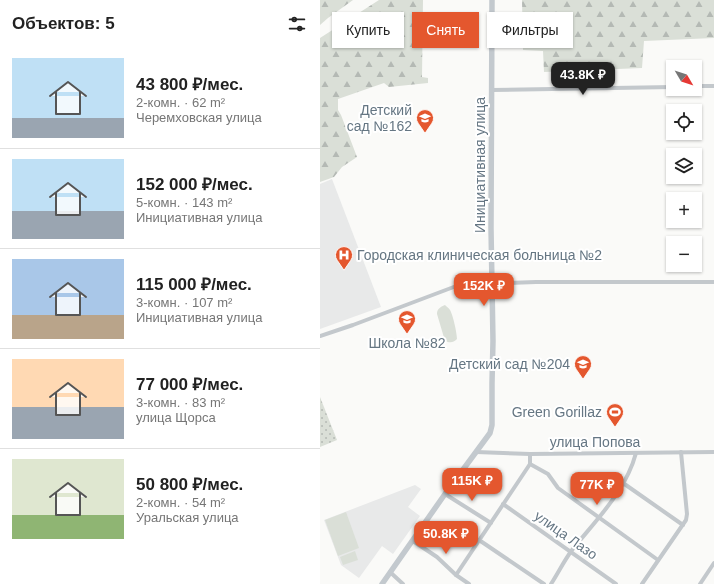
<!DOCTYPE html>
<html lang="ru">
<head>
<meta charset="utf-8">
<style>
	body { margin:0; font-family:Helvetica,sans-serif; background:#f2f2f2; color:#222; height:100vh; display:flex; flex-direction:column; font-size:15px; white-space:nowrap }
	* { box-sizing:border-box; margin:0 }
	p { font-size:13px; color:#767676 }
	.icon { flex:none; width:22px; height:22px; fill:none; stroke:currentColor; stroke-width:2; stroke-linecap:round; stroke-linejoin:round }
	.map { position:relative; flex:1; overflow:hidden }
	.side { display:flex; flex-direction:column; background:#fff; width:320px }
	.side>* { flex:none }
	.top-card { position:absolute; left:12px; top:12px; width:322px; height:36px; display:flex; gap:8px }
	.needle { width:26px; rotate:129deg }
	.controls { position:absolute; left:346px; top:60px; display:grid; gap:8px }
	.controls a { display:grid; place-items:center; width:36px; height:36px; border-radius:0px; background:#fff; box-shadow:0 1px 3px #0004; font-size:20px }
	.price { position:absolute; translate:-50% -34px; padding:0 9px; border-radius:8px; background:#e4572e; color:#fff; font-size:13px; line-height:26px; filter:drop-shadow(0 1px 2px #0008) }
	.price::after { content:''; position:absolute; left:50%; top:24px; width:12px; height:9px; margin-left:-6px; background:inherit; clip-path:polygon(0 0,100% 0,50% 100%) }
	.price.current { background:#222; color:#fff }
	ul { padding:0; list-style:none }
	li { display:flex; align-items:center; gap:12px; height:100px; padding:0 12px }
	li+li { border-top:1px solid #e0e0e0 }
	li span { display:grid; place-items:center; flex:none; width:112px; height:80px; border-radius:0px; color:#555 }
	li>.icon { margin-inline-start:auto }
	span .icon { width:48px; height:48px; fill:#fffc; stroke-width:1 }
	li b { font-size:17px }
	h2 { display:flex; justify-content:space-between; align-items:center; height:48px; padding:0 12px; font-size:17px }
	.tag { padding:0 14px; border-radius:0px; background:#fff; box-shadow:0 1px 3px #0004; font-size:14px; line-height:36px }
	.tag.current { background:#e4572e; color:#fff }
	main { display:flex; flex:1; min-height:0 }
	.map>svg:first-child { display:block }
	.built { fill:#e8e9e9 }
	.forest { fill:url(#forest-firs) }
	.park { fill:url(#park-dots) }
	.pitch { fill:#dadfd7 }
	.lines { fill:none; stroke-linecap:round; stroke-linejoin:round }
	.minor { stroke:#c3c8cc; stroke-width:4 }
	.major { stroke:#c3c9ce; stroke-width:5.5 }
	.labels { text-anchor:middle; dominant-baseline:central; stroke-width:4; stroke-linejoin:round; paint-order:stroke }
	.poi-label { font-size:14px; fill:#657683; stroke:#fff; text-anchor:end }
	.street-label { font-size:14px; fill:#657683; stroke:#fff }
</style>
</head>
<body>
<main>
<section class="side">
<h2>Объектов: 5<svg class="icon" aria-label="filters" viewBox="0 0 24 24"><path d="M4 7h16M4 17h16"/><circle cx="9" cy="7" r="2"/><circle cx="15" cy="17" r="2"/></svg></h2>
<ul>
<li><span style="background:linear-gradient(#bfe0f5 75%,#9aa5b1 0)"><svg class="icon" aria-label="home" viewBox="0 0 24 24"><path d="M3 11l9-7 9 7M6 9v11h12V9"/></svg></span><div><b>43 800 ₽/мес.</b><p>2-комн. · 62 m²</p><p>Черемховская улица</p></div></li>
<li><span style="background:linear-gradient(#bfe0f5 65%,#9aa5b1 0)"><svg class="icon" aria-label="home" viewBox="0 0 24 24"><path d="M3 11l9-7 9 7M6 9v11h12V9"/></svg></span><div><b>152 000 ₽/мес.</b><p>5-комн. · 143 m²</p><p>Инициативная улица</p></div></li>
<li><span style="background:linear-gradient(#a9c7e8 70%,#b9a48a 0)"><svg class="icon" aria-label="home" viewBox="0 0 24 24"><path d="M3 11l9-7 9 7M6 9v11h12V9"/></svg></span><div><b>115 000 ₽/мес.</b><p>3-комн. · 107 m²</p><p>Инициативная улица</p></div></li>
<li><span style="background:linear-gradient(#ffd9b3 60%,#9aa5b1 0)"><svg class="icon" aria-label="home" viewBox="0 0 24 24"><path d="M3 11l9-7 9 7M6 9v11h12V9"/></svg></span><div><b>77 000 ₽/мес.</b><p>3-комн. · 83 m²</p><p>улица Щорса</p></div></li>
<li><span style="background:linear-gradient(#dfe7d0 70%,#8fb573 0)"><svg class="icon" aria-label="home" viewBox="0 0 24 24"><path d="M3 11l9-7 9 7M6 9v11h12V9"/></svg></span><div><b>50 800 ₽/мес.</b><p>2-комн. · 54 m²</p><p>Уральская улица</p></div></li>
</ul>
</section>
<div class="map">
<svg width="394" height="584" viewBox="0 0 394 584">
	<defs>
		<pattern id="forest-firs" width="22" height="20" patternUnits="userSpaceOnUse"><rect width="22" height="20" fill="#dadfd7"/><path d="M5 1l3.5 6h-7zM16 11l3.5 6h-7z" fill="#b4b9b4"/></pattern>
		<pattern id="park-dots" width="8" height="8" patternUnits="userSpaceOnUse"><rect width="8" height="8" fill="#dadfd7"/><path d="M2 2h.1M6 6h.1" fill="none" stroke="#b4b9b4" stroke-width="1.8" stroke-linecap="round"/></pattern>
	</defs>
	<rect width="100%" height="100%" fill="#fafaf8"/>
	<g class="built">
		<path d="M12,179L61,307L0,329V184Z"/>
		<path d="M95,485L101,489L88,507L100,516L73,554L62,546L39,578L21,565L4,520Z"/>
	</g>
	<g class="forest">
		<path d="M0,0H33L8,18L0,25Z"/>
		<path d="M59,0H103L102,77L108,78V83L69,87L64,83L18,99V110L21,115L37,157L22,167L14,177L0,182V38Z"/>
		<path d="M202,0H394V38L324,41L322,68L224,72L223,51L203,50Z"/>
	</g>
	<path class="park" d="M0,397L17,440L0,447Z"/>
	<g class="pitch">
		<path d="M125,305C127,307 128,307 130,310C133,315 137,333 137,339C133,343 130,343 125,341L117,314C117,309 120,307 125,305Z"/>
		<path d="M26,512L39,548L18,556L5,520Z"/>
		<path d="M35,551L38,560L23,565L20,557Z"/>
	</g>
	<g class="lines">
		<g class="minor">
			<path d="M375,86H394"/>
			<path d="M172,90L353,87"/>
			<path d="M0,336L33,325L139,285L216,282H394"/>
			<path d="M156,452L210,454L394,452"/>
			<path d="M210,464L228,474L238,488L338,560"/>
			<path d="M303,483L363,525"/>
			<path d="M125,494L171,523"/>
			<path d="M183,504L296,584"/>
			<path d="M159,540L224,584"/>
			<path d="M93,541L117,557L136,575L149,584"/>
			<path d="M70,572L83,584"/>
			<path d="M136,575L210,464V454"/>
			<path d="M231,584C238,573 244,561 252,550C276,520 306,491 316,453"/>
			<path d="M322,584L366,520L367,514L361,452"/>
			<path d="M380,584L394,563"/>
		</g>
		<path class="major" d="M62,584L125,494L156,452L170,433L172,425V383L173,341L171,228L172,0"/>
	</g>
	<defs>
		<g id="school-pin" transform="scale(0.9)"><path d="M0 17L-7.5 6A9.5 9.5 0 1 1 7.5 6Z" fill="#e4572e" stroke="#fff"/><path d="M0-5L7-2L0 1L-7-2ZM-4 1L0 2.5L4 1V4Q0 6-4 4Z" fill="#fff"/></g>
		<g id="hospital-pin" transform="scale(0.9)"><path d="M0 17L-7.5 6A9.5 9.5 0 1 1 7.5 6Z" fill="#e4572e" stroke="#fff"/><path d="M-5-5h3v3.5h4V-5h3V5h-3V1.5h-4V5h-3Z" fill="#fff"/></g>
		<g id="stadium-pin" transform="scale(0.9)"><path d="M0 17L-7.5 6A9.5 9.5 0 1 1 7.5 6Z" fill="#e4572e" stroke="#fff"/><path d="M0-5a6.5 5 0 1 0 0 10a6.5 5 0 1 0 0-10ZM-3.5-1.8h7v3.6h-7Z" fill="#fff"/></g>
	</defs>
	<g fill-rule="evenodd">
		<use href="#school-pin" x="105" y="118"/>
		<use href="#hospital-pin" x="24" y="255"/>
		<use href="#school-pin" x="87" y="319"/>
		<use href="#school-pin" x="263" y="364"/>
		<use href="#stadium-pin" x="295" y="412"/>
	</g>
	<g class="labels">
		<g class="poi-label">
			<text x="92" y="110">Детский<tspan x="92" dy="16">сад №162</tspan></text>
			<text x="37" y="255" text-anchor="start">Городская клиническая больница №2</text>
			<text x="87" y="343" text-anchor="middle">Школа №82</text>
			<text x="250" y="364">Детский сад №204</text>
			<text x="282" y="412">Green Gorillaz</text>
		</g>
		<g class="street-label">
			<text transform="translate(160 165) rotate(-90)">Инициативная улица</text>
			<text x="275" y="442">улица Попова</text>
			<text transform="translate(246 535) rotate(35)">улица Лазо</text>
		</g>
	</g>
</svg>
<div class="controls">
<a><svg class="needle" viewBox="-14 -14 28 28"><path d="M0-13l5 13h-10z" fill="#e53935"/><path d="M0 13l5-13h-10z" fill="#767676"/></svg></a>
<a><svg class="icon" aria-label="locate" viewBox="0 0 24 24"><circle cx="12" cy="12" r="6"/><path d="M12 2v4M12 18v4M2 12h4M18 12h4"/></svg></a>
<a><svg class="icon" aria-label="layers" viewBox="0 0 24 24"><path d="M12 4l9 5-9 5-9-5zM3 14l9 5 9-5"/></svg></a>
<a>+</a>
<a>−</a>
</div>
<b class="price current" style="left:263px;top:96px">43.8K ₽</b>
<b class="price" style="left:164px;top:307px">152K ₽</b>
<b class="price" style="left:152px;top:502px">115K ₽</b>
<b class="price" style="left:277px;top:506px">77K ₽</b>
<b class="price" style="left:126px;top:555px">50.8K ₽</b>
<div class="top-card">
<a class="tag">Купить</a>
<a class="tag current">Снять</a>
<a class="tag">Фильтры</a>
</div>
</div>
</main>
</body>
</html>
